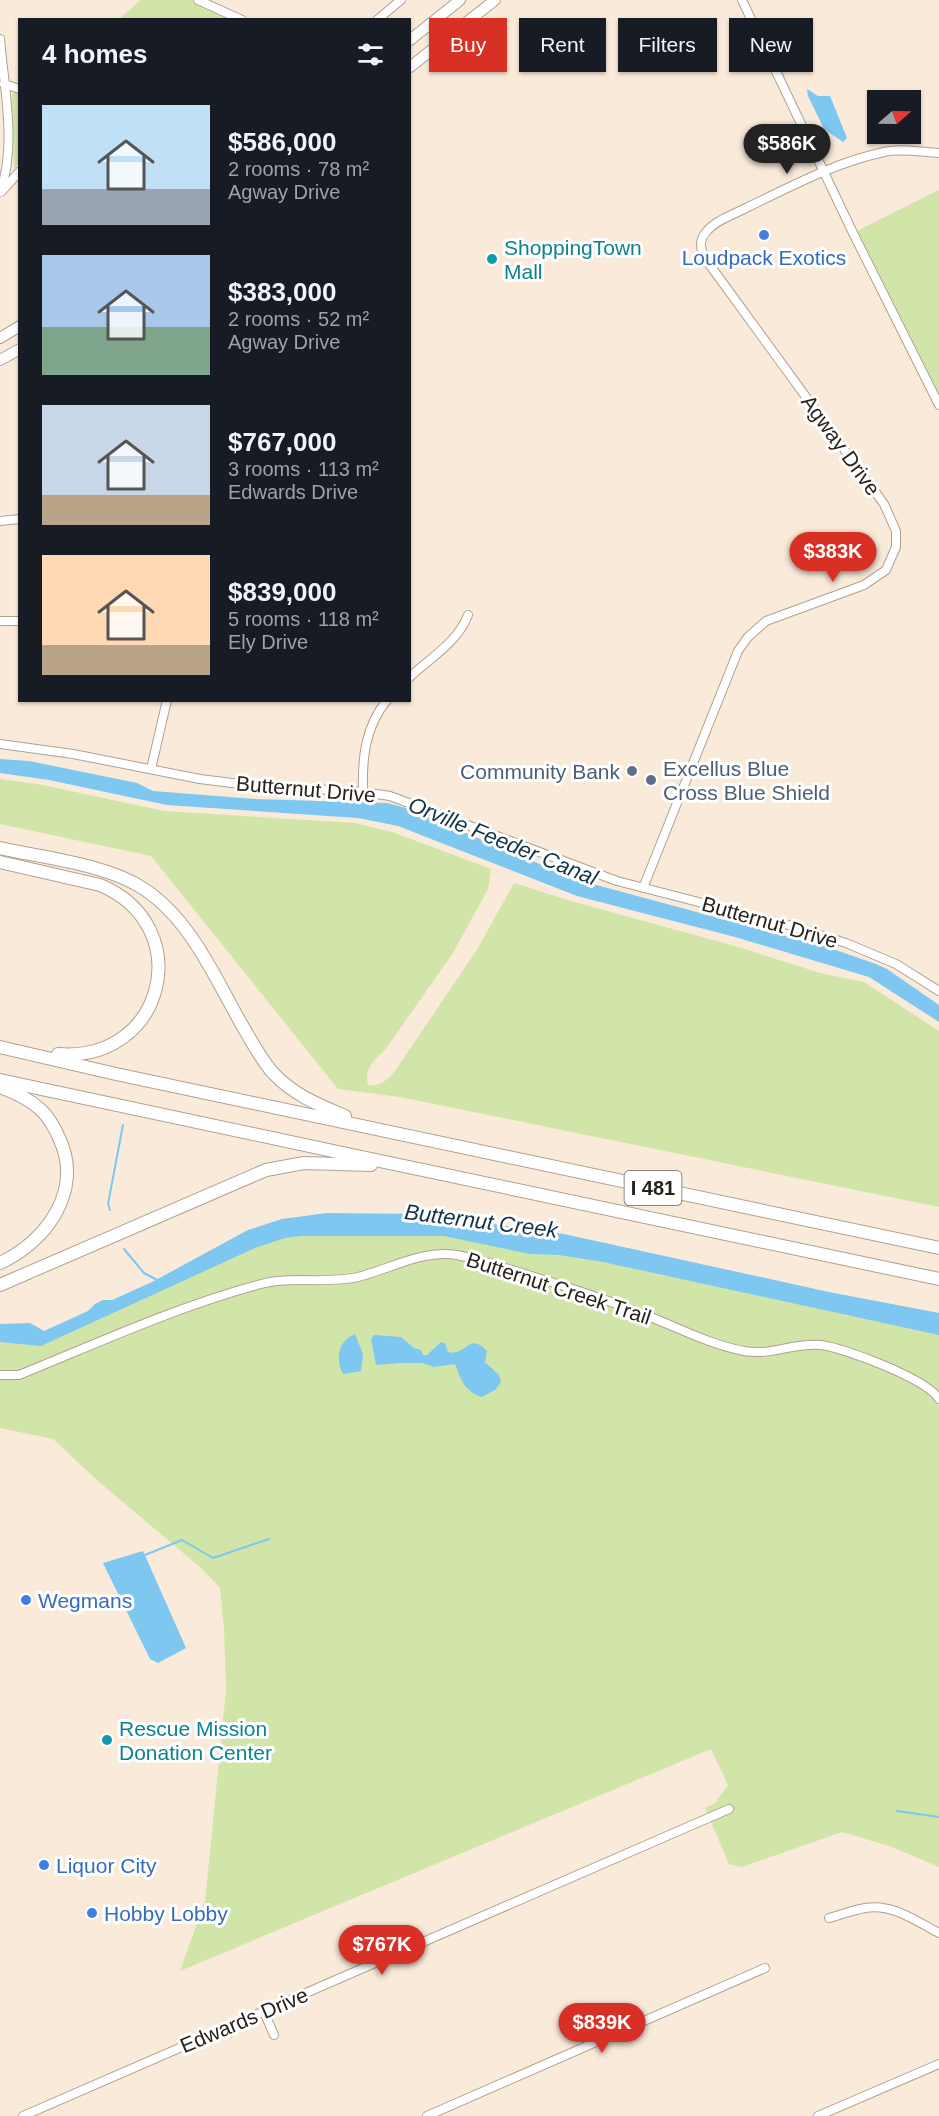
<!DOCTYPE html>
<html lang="en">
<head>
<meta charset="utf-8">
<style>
	body { margin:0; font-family:Arial,sans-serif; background:#20242c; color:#f1f3f6; height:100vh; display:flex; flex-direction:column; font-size:22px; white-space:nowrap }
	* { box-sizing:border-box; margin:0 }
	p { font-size:20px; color:#9ea1a6 }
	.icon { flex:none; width:33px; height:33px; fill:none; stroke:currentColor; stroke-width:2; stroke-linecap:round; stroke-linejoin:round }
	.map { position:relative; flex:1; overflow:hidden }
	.panel { position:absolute; left:18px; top:18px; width:393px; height:684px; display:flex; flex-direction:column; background:#171b24; border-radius:0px; box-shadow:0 2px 4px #0004 }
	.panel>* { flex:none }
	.banner { position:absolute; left:429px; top:18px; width:420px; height:54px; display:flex; gap:12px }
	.needle { width:39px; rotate:70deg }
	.tools { position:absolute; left:867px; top:90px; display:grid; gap:12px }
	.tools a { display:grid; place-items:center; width:54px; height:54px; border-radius:0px; background:#171b24; box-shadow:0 2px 4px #0004; font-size:30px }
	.price { position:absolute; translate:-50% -51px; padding:0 14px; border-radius:21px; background:#d93025; color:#fff; font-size:20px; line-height:39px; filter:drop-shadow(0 2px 3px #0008) }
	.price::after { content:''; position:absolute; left:50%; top:36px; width:18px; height:14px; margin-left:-9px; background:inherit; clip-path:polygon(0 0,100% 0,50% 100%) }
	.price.active { background:#222; color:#fff }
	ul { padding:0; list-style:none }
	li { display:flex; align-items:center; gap:18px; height:150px; padding:0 24px }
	li span { display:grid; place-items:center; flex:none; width:168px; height:120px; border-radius:0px; color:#555 }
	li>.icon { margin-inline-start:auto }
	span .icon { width:72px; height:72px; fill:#fffc; stroke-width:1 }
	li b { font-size:26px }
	h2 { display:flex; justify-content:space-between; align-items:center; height:72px; padding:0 24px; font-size:26px }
	.tag { padding:0 21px; border-radius:0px; background:#171b24; box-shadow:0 2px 4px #0004; font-size:21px; line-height:54px }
	.tag.active { background:#d93025; color:#fff }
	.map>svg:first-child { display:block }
	.green { fill:#d1e5a9 }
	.water { fill:#7dc7f1 }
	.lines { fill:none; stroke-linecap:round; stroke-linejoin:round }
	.stream { stroke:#7dc7f1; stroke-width:2 }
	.minor-casing { stroke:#b0a193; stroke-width:10 }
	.major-casing { stroke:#b0a193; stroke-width:12 }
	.highway-casing { stroke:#b0a193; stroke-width:14 }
	.minor { stroke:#fff; stroke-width:8 }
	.major { stroke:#fff; stroke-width:10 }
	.highway { stroke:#fff; stroke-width:12 }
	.shop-dot { fill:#3f7fe0; stroke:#fff; stroke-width:2 }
	.culture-dot { fill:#0f9aa8; stroke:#fff; stroke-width:2 }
	.service-dot { fill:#5c6f8a; stroke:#fff; stroke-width:2 }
	.labels { text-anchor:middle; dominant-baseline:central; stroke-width:6; stroke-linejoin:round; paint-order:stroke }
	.shield { fill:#fff; stroke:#686460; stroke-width:1.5 }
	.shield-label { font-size:20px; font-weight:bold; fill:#28221c }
	.culture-label { font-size:21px; fill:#0d838f; stroke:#fff; text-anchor:start }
	.shop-label { font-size:21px; fill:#366cbe; stroke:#fff; text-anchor:start }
	.street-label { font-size:21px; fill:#28221c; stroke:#fff }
	.service-label { font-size:21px; fill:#4e5e75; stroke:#fff; text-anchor:start }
	.water-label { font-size:22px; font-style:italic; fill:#123345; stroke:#fff }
</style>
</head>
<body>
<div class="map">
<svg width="939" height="2116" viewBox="0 0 939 2116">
	<rect width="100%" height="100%" fill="#faeada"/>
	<g class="green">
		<path d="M141,0H192L236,19L118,20Z"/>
		<path d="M14,92L19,93V163L14,169L12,95Z"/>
		<path d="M939,190V405L853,233Z"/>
		<path d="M0,779L43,785L164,811L355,823L392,832L491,869L488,889L453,953L385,1050C374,1060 364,1069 368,1085C380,1087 387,1080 395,1071L478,948L514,883L571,901L735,946L820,973L864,982L939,1031V1207L400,1097L338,1089L151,856L0,824Z"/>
		<path d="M420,1224L939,1322V1867L892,1847L842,1832L742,1867L729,1864L705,1808L715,1803L728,1785L711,1749L180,1971L205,1901L226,1690L224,1627L220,1588L201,1568L98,1481L53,1439L0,1428V1335H51L278,1231Z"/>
	</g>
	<g class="water">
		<path d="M807,89L818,96H830L847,138L843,142L824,129L808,96Z"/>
		<path d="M0,759L29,761L137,783L153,791L255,799L387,803L406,808L578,880L830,948L876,964L887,969L939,1005V1022L869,977L735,937L577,896L398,826L358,818L167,805L49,780L0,773Z"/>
		<path d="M327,1213L422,1214L564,1234L829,1292L939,1313V1335L603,1262L559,1255L530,1254L444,1236H301L285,1238L255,1248L41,1346L0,1342V1324L30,1323L44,1331L88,1311L95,1304L103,1300H112L152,1282L248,1230L282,1219Z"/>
		<path d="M355,1334L363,1354L361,1371L343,1374C335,1359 338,1341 355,1334Z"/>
		<path d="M374,1335L401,1337L414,1348L421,1350L423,1355H427L441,1342L445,1343L448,1352C467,1357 468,1331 487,1351L485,1362L499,1375L501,1382L495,1390L482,1397C465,1392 461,1380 455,1364L434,1367L422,1363H401L376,1365L371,1339Z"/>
		<path d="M143,1551L186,1648L158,1663L150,1659L103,1563Z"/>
	</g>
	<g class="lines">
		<g class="stream">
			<path d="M110,1210L108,1204L123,1125"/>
			<path d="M124,1249L144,1273L159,1281"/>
			<path d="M145,1555L182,1540L213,1558L269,1539"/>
			<path d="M897,1811L939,1817"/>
		</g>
		<g class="minor-casing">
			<g id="minor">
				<path d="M198,0L242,20"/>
				<path d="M742,0L853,233L939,405"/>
				<path d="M377,20L401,0"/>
				<path d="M0,39C4,87 17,147 0,192"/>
				<path d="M4,84L20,89"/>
				<path d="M2,191L20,171"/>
				<path d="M0,521L20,519"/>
				<path d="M0,621H20"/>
				<path d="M410,677C430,658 458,642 468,615"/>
				<path d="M0,744L73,754L200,779L248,785L363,792L390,796L617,881L788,925L846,943L896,964L939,991"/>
				<path d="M151,769L167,700"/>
				<path d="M363,792C362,758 365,727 387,700"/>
				<path d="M643,888L738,651L748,637L766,621L864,585L886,570L896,547V531L884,504L704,257C700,247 699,240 707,231C716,220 733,215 746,208C790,187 836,162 884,152C902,148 921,152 939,153"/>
				<path d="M0,1375H19C98,1343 178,1306 261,1284C289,1276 328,1284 358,1277C390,1269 423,1249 457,1255C481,1260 504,1268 528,1275C568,1287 608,1300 648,1316C679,1328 711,1345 744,1351C772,1356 794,1342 821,1345C845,1348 927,1379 939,1399"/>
				<path d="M829,1918C840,1915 853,1910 865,1908C892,1903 916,1921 939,1933"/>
				<path d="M264,2012L274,2035"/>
				<path d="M23,2116L729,1809"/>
				<path d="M427,2116L765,1968"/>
				<path d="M818,2116L939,2064"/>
			</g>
		</g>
		<g class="major-casing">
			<g id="major">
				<path d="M410,40L460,0"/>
				<path d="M410,67L495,0"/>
				<path d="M0,338L20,326"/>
				<path d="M0,360L20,349"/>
			</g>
		</g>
		<g class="highway-casing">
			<g id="highway">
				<path d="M0,848C45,858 106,864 144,889C191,920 215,978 242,1025C252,1042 261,1060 274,1074C294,1095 319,1105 345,1116"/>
				<path d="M0,862L100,885C198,926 165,1063 58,1054"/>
				<path d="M0,1047L116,1074L939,1248"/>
				<path d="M0,1080C313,1146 626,1215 939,1279"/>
				<path d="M0,1087C14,1092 29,1099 40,1109C50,1118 55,1128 60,1140C83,1191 46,1242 0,1263"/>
				<path d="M0,1285L266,1170L304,1163L371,1165"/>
			</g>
		</g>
		<use href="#minor" class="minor"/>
		<use href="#major" class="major"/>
		<use href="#highway" class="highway"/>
	</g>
	<g class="shop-dot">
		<circle cx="764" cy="235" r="6"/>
		<circle cx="26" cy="1600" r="6"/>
		<circle cx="44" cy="1865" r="6"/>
		<circle cx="92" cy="1913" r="6"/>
	</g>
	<g class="culture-dot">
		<circle cx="492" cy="259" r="6"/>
		<circle cx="107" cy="1740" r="6"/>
	</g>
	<g class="service-dot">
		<circle cx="632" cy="771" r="6"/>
		<circle cx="651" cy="780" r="6"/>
	</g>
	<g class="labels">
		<rect class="shield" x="624.5" y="1171" width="57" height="34" rx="4.5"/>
		<g class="shield-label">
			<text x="653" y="1188">I 481</text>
		</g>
		<g class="culture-label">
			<text x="504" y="247">ShoppingTown<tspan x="504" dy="24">Mall</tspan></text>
			<text x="119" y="1728">Rescue Mission<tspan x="119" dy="24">Donation Center</tspan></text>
		</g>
		<g class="shop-label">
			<text x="764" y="257" text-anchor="middle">Loudpack Exotics</text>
			<text x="38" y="1600">Wegmans</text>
			<text x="56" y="1865">Liquor City</text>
			<text x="104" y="1913">Hobby Lobby</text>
		</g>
		<g class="street-label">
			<text transform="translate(841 445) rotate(54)">Agway Drive</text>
			<text transform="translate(306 789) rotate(5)">Butternut Drive</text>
			<text transform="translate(770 922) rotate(16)">Butternut Drive</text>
			<text transform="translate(559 1288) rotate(18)">Butternut Creek Trail</text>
			<text transform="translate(244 2020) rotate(-23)">Edwards Drive</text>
		</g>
		<g class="service-label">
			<text x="663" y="768">Excellus Blue<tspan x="663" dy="24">Cross Blue Shield</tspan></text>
			<text x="620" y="771" text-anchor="end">Community Bank</text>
		</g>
		<g class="water-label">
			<text transform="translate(503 841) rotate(22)">Orville Feeder Canal</text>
			<text transform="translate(481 1221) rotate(7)">Butternut Creek</text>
		</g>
	</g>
</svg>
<div class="tools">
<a><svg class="needle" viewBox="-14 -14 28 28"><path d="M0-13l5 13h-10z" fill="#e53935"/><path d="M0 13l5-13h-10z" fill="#9ea1a6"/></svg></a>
</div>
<b class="price active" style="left:787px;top:175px">$586K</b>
<b class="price" style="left:833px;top:583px">$383K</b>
<b class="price" style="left:382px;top:1976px">$767K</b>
<b class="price" style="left:602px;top:2054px">$839K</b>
<div class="banner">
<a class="tag active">Buy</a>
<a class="tag">Rent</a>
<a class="tag">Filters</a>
<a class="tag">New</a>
</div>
<section class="panel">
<h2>4 homes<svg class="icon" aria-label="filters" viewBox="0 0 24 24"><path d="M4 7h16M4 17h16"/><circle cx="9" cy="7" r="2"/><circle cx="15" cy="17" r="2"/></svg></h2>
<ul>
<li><span style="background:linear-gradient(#bfe0f5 70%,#9aa5b1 0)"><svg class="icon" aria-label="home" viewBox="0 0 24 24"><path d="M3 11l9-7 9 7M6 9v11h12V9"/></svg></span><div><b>$586,000</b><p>2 rooms · 78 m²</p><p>Agway Drive</p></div></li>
<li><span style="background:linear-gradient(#a9c7e8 60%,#7fa58c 0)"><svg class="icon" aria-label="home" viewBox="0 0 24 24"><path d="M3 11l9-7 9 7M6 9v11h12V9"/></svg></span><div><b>$383,000</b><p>2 rooms · 52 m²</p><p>Agway Drive</p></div></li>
<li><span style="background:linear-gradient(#c9d6e8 75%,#b9a48a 0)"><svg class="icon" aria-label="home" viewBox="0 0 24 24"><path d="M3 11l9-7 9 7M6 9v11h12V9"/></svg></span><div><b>$767,000</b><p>3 rooms · 113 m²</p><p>Edwards Drive</p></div></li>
<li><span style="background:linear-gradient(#ffd9b3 75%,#b9a48a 0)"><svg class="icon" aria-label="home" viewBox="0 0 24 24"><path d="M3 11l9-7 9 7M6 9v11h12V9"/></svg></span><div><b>$839,000</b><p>5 rooms · 118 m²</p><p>Ely Drive</p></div></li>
</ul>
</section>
</div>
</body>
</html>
